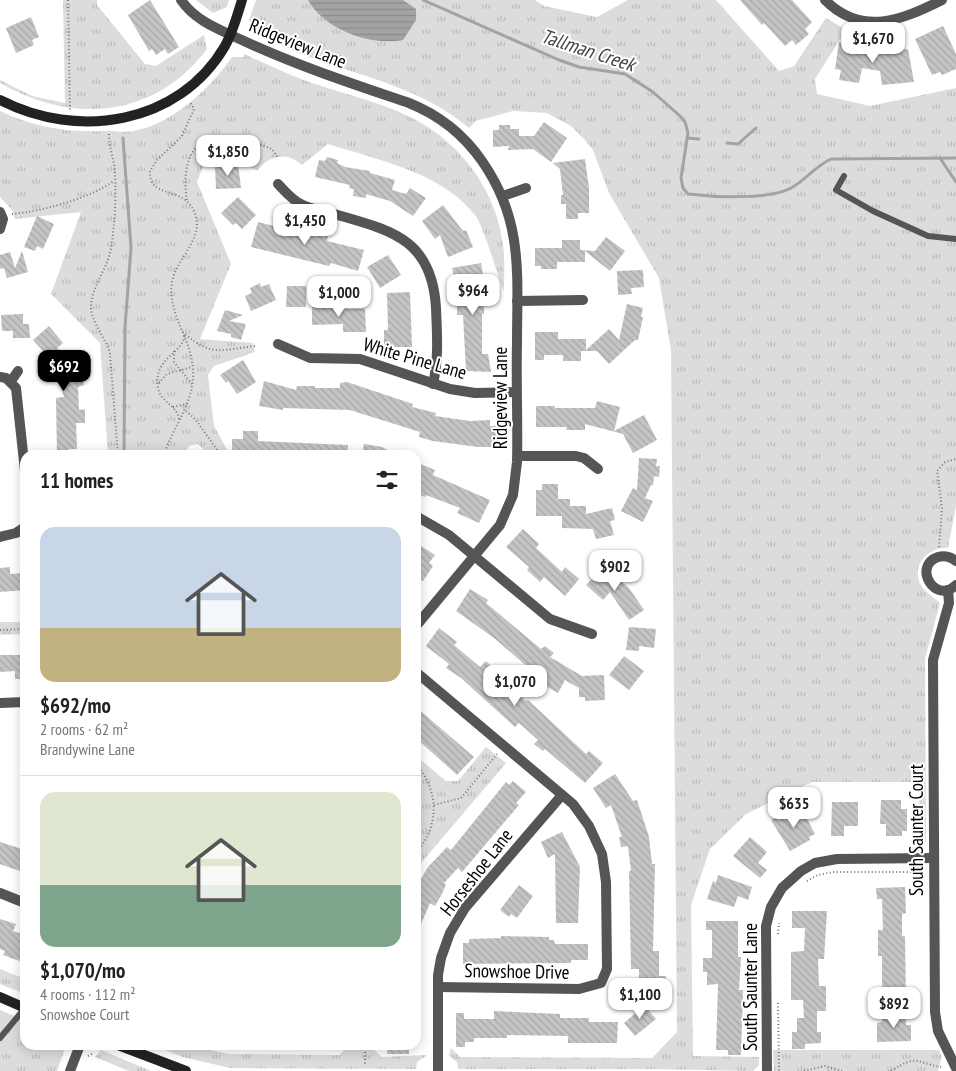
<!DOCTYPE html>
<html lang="en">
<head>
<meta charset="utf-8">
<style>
	body { margin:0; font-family:"PT Sans Narrow",sans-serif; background:#f2f2f2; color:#222; height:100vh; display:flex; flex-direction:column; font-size:19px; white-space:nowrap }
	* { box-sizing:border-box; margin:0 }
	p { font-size:16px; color:#767676 }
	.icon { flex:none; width:28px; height:28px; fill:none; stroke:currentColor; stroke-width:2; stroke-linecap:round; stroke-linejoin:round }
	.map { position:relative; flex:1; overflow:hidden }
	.panel { position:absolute; left:20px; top:450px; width:401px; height:600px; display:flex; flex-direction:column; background:#fff; border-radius:15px; box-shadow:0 2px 12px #0003 }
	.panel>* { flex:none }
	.price { position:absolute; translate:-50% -42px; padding:0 11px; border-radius:10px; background:#fff; color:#222; font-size:16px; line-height:32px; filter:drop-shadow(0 1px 2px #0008) }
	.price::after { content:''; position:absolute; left:50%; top:30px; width:15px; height:11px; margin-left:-8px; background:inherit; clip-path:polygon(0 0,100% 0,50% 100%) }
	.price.current { background:#000; color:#fff }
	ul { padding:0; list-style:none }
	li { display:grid; align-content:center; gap:10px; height:265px; padding:0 20px }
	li+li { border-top:1px solid #e0e0e0 }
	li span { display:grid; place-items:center; height:155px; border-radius:15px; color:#555 }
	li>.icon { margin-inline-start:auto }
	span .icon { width:90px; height:90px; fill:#fffc; stroke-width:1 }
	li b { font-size:21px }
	h2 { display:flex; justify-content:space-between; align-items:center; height:60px; padding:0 20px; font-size:21px }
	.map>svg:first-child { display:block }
	.grass { fill:url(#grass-tufts) }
	.water { fill:url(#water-rules) }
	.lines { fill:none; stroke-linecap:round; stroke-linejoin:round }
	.stream { stroke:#a3a3a3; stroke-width:3 }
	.building { fill:url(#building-back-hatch) }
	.path { stroke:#777; stroke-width:2; stroke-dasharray:1 2.5; stroke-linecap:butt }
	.lane { stroke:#555; stroke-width:6 }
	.street { stroke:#555; stroke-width:10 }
	.secondary { stroke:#222; stroke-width:10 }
	.labels { text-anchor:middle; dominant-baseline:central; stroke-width:4; stroke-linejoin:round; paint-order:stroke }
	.street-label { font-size:19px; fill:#000; stroke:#fff }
	.water-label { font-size:20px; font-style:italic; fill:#444; stroke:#fff }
</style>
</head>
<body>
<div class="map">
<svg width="956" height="1071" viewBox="0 0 956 1071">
	<defs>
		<pattern id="grass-tufts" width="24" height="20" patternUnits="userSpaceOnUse" patternTransform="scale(1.25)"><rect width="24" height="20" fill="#dcdcdc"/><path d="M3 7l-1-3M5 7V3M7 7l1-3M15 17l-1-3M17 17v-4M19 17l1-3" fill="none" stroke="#bbb"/></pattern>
		<pattern id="water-rules" width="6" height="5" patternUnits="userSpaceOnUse" patternTransform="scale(1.25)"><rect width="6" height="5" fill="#a3a3a3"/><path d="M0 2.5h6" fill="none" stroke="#8b8b8b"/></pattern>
		<pattern id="building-back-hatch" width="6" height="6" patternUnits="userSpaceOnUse" patternTransform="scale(1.25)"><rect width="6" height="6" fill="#c4c4c4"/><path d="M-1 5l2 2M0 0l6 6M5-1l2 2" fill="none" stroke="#a7a7a7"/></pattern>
	</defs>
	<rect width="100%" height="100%" fill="#fff"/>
	<g class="grass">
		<path d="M63,0H97V5L145,64L156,66L204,35L207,49C155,118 73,125 0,83V80L32,96L65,103Z"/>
		<path d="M196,0H229L227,7L213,13Z"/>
		<path d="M256,0H535L544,6L597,17L628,0H716L779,71L794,66L826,18L846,30L815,79L817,94L870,106L956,88V506L948,548C929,546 910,566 921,585C926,593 936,599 940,603L925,659L926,842L921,841L920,835L919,782H812L746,814L710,849L691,905L693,1056L759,1057V1065L753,1071L652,1069H458L457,1062L449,1056L451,1048L460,1057L652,1058L677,1032L671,351L659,278L609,193L593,150L584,139L571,126L547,113L513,111L476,121L469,128C422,88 363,77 307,56C289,50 272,40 255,33L249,20Z"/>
		<path d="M244,54C262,62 279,70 296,77C333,92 373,99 408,116C459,140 496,189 503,245C505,260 504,276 504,291C497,275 484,227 475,215C441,172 378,160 328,144L302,165C286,151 269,155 257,171L211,146L197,182L231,264L200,339L253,343L255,352L214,366L208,375L214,426L230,455H209L198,444L189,446L184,455H108L100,343L51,294L81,212L15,219L12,210L0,197V111C33,127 68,133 105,131C111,130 118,132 124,132C167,130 209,90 232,57H244Z"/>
		<path d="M0,622H25V634L0,635Z"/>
		<path d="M486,747L506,763L416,869V828L420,823L416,756L446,781H458Z"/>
		<path d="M0,969L25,979V994L0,984Z"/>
		<path d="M0,1010L25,1020V1045H62L65,1049L57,1071H0Z"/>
		<path d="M152,1045H187L229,1054L340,1055L348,1045H374V1050L382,1057L426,1055V1056L417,1062L416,1069L230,1068L183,1057Z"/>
		<path d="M101,1050L151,1071H129L95,1057Z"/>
		<path d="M773,1050H939L942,1056L938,1071H774Z"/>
	</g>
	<path class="water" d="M308,0H403L416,9V20L403,40C370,46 325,30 308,0Z"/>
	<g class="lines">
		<g class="stream">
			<path d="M423,0L559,60L579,67L625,74L653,92L680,116L685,122L688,133L681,178L683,188L688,194C713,197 770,200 791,188C806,180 814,167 831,159L956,158"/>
			<path d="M123,138L131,248L125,327L124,455"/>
			<path d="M687,138L699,139"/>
			<path d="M727,143L738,144L756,128"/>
			<path d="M940,158L956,182"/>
		</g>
	</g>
	<g class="building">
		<path d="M150,0L179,47L168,54L165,49L156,55L152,49L149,51L128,15Z"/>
		<path d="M740,0H792L812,22L805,29L809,34L796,45L792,40L785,46L764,23L762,25Z"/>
		<path d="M31,17L39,37L32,40L34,45L16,53L6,28Z"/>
		<path d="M943,26L956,54V69L942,75L940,72L932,75L915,39Z"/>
		<path d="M839,42L871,47L870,56L908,49L914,82L882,85L880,71L862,68L859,83L839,80L841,70L835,69Z"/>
		<path d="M544,122L567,138L551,162L533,149L508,150L509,146L493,147V130H499V125H510V129H519V136H534Z"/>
		<path d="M327,157L338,160L337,163L345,167L370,171V173L395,180L392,190L406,194L410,188L426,198L413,216L390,201L366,194V198L353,196L354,189L349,188L350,185L315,177L319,160L325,161Z"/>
		<path d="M585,159L589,188V213H578V219H566V204H561V195H563L560,169L553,163Z"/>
		<path d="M238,164L241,188L216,189L215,165Z"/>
		<path d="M238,197L256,215L242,229L236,223L233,225L221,213Z"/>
		<path d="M443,205L463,231L466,230L473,247L448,257L440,235L435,239L422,221Z"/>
		<path d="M37,216L54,224L43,249L37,246L35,251L24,247Z"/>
		<path d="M258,222L274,226L275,223L328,236L327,241L364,250L358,271L331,263L329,266L251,247Z"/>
		<path d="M606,237L625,251L610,271L585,251V262H557V269H541V266H535V248H562V240H580V250L595,251Z"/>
		<path d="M22,251L28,272L7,278L4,268L0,269V255L10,252L15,268Z"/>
		<path d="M388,255L401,275L380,288L367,267Z"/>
		<path d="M481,263L484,281V314H482V354H488L491,372L466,371L463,315H457V304H463L464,297L460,275L454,276L452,268Z"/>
		<path d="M643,270L644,287L631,288L632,294L618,295L617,271Z"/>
		<path d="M260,283L261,287L269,284L276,300L251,311L245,296L252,293L250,288Z"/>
		<path d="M287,286H306V307H286Z"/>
		<path d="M410,292L412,347H384V330H388L387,293Z"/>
		<path d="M312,304H334L335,309H365L366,332H343V324L312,325Z"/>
		<path d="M627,304L643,308L641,317H643L638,340H635L609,364L597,351H581V361H563V355H544V360H535V332H558V339H586V350L609,329L619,340Z"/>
		<path d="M225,310L243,315L229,321L246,324L241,340L231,337V334L217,331Z"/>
		<path d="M23,314V324H29L30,338H13V331H2L1,315Z"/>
		<path d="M49,326L63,343L57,348L69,362L74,361L76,366L78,365L84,385L78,387L79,410L85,409V423H76L77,449H69V455H57L56,398L64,397L53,362L33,340Z"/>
		<path d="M243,360L256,382L237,394L228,381L226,383L220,375Z"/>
		<path d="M264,381L296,390L297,386H315V388H340V383L347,382L413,404L412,407L436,413L435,416L470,421L490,420V426H496L497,447H478L433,441L419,437L420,432L350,410L283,408V410L259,406Z"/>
		<path d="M597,401L620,407L614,431L644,415L657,440L633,453L623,434L585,424V430H567L566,427H536V406H555V408H595Z"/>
		<path d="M243,431H258V441L348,445V455H232V439H243Z"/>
		<path d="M364,444L382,447L397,455H362Z"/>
		<path d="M639,458L657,459L656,466H660L659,477L654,476L653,485H651L645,498L653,501L643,522L621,511L633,488L637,490Z"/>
		<path d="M416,462L435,470L433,475L490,500L479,523L457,513L460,508L426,495L425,497L416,494L419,487L416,486Z"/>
		<path d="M542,484H558V499H570V506H586V514L612,508L615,520L610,521L614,535L596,539L593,529L562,528V516H536V490H542Z"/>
		<path d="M523,529L539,544L536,548L562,572L565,567L579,579L565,596L544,577L540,582L527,570L529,567L506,547Z"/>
		<path d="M421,546L435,555L429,563L433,566L423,581L416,576V553Z"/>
		<path d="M604,566L629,588L644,610L629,620L610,592L603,600L586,585Z"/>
		<path d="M10,567V574L25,573V590L0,592V568Z"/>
		<path d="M470,589L488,600L486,603L541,649L545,646L554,653L550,657L582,676L604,675L605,700L585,701V697H579V688L565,680L558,693L542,684L544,681L494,638L456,611Z"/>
		<path d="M629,627L656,629L654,648L639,646V651L626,650Z"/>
		<path d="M439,628L457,642L454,645L480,667L486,661L495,669L492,673L526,701L528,700L586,754L589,751L603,763L585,783L545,749L543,751L534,744L538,740L519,723L515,727L461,678L446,668L449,664L426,646Z"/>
		<path d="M0,655H25V679H15V671L0,672Z"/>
		<path d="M624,656L644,671L629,690L609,675Z"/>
		<path d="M416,707L474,757L457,775L416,738Z"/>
		<path d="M615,774L633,801L637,800L649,837L652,864H655L653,951H659V976H666V994H651V998H639V969H631L629,871H631L628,846L621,847L619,837H622L611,805L606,808L593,788Z"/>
		<path d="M513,781L526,792L516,803L519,805L462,872L458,868L444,883L446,884L442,894L435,906L430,903L416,936V887L428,867L447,847L451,850L506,782L509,785Z"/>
		<path d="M881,800H901V809H907V831H902V836H886V824H880Z"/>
		<path d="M832,802H858V826H844V836H831Z"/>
		<path d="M801,808L815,834L809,837L810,840L790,851L771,820L787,812L789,815Z"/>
		<path d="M562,832L580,867L578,923H556L555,854L548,858L541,842Z"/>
		<path d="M750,837L767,852L758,863L767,870L760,878L733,856Z"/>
		<path d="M0,842L25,850V873L0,864Z"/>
		<path d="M718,875L752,887L748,900L738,896L734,907L707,899L713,881L716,883Z"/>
		<path d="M519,885L533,896L517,918L511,914L509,917L500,910Z"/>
		<path d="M905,887L906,913L902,914V936H905L906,999H895V994H882V956H878V930H883L882,899H877L876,888Z"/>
		<path d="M792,911H827L824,959H818L819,986H826V1011H817V1032H821V1043L805,1044V1049H792V1032H797V1018H804L803,1000H791V952L804,951L805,928H792Z"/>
		<path d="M0,919L16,924L13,931L25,935V963L3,955L5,951L0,949Z"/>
		<path d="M706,921H738V957H741L739,990H743L741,1055H728V1050H716L718,984L707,985V972H703V958H712V930H706Z"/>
		<path d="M501,936L549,937V940H554L555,944H588V960H571V963L463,964V943H469V939L501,938Z"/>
		<path d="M639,999L656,1019L635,1036L624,1023L639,1010Z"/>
		<path d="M494,1011L560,1014V1018H589V1022H618L617,1043H568V1036L507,1035V1038H474V1042H465V1047H456V1013H464V1019H494Z"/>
		<path d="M882,1015H906V1025H911V1041L877,1042V1023L882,1022Z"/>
		<rect x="387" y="1045" width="22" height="9"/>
	</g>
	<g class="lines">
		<g class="path">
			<path d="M68,0L70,110"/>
			<path d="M109,134C109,145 112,154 114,164C117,188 115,225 111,248C108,269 90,288 91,309C93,325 106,338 110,354L118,455"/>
			<path d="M187,200C183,180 185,145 210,139C229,134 254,142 272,149L278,158"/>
			<path d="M12,214C43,211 88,199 114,181"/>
			<path d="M174,351V362L192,384"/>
			<path d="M159,383L167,374L192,367"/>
			<path d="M173,407L187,404"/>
			<path d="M186,411L195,419L221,455"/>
			<path d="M179,419C177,405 161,403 158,388C153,357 182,356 185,334C213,358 223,349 256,346"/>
			<path d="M164,455C173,426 195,402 193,370C192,339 167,314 172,282C176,259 202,241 196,217C187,183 148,201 150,171L157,160L182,136L194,109L190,102"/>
			<path d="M939,547L942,508L937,471L945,462L956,459"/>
			<path d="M0,630L25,629"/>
			<path d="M416,765C439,788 440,829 416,851"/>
			<path d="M434,805L461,798L497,754"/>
			<path d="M807,881L818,875L833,872H921"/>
			<path d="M778,934L779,923"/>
			<path d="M778,1003L779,1071"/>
			<path d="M66,1045V1050"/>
			<path d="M365,1045V1064"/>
			<path d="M88,1056L94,1053"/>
			<path d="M804,1071L825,1066L842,1071"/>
			<path d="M891,1071C918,1054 913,1062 941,1067"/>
		</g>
		<g class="lane">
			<path d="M844,176L836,190L873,211L928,236L956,239"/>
			<path d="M0,1038L25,1008"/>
		</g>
		<g class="street">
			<path d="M181,0C196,22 221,30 244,41C298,66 353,84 409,103C439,115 464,135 482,161C524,221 517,275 517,344C516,383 518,423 517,462L513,495L500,525L416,626"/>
			<path d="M825,0C862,37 902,20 942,0"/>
			<path d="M278,184C285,191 292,200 301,204C310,209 321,210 331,213C389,230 432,237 436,308C437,334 439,358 433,384"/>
			<path d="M503,196L526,188"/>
			<path d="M0,212L3,219L0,229"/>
			<path d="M517,301L583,300"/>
			<path d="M278,344L310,358L360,359L450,389L475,393L516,392"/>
			<path d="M0,377L6,378L16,388L25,471"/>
			<path d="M11,381L18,371"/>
			<path d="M518,456H576L584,458L598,469"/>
			<path d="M416,516L449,535L550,619L592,634"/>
			<path d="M0,537L16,533L25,527"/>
			<path d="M956,561C951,557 945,555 938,557C912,566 935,605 956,585"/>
			<path d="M948,590L949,603L933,660L935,1012L938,1031L956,1068"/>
			<path d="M416,672L573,804L589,826L602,854L606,882L607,969L601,983L579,989L438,987"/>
			<path d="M0,703L25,702"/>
			<path d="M0,893L25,903"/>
			<path d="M70,1071L80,1045"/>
			<path d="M438,1071V975L441,958L450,933L465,908L562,795"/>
			<path d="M767,1071L766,926L771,907L782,888L801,871L815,863L837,859L934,858"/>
		</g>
		<g class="secondary">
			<path d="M0,100C77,140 179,125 225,46C233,32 237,16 242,0"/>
			<path d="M0,997L25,1008"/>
			<path d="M118,1045L186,1071"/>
		</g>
	</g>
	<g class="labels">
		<g class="street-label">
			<text transform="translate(298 43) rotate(22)">Ridgeview Lane</text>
			<text transform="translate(415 358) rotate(16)">White Pine Lane</text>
			<text transform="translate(500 398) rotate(-90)">Ridgeview Lane</text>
			<text transform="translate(916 830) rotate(-90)">South Saunter Court</text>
			<text transform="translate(476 872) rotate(-52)">Horseshoe Lane</text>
			<text transform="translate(517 971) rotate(1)">Snowshoe Drive</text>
			<text transform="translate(750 987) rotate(-90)">South Saunter Lane</text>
		</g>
		<g class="water-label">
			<text transform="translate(588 50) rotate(18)">Tallman Creek</text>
		</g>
	</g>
</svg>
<b class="price" style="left:873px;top:64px">$1,670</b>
<b class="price" style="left:228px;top:177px">$1,850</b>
<b class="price" style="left:305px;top:246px">$1,450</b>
<b class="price" style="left:473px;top:316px">$964</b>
<b class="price" style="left:339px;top:318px">$1,000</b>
<b class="price current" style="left:64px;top:392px">$692</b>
<b class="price" style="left:615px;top:592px">$902</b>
<b class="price" style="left:515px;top:707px">$1,070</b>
<b class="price" style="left:794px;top:829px">$635</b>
<b class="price" style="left:640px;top:1020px">$1,100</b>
<b class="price" style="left:894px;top:1029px">$892</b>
<section class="panel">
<h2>11 homes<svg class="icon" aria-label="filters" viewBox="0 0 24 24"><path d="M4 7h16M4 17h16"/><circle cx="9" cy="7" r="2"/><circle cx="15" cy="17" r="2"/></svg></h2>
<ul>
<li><span style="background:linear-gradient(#c9d6e8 65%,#c2b280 0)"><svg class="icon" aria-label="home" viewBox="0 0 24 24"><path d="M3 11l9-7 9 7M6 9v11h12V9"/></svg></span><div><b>$692/mo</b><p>2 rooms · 62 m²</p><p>Brandywine Lane</p></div></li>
<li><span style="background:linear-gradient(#dfe7d0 60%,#7fa58c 0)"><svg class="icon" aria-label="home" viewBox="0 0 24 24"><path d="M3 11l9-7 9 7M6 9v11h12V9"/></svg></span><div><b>$1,070/mo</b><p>4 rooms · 112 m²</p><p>Snowshoe Court</p></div></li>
</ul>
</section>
</div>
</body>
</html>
